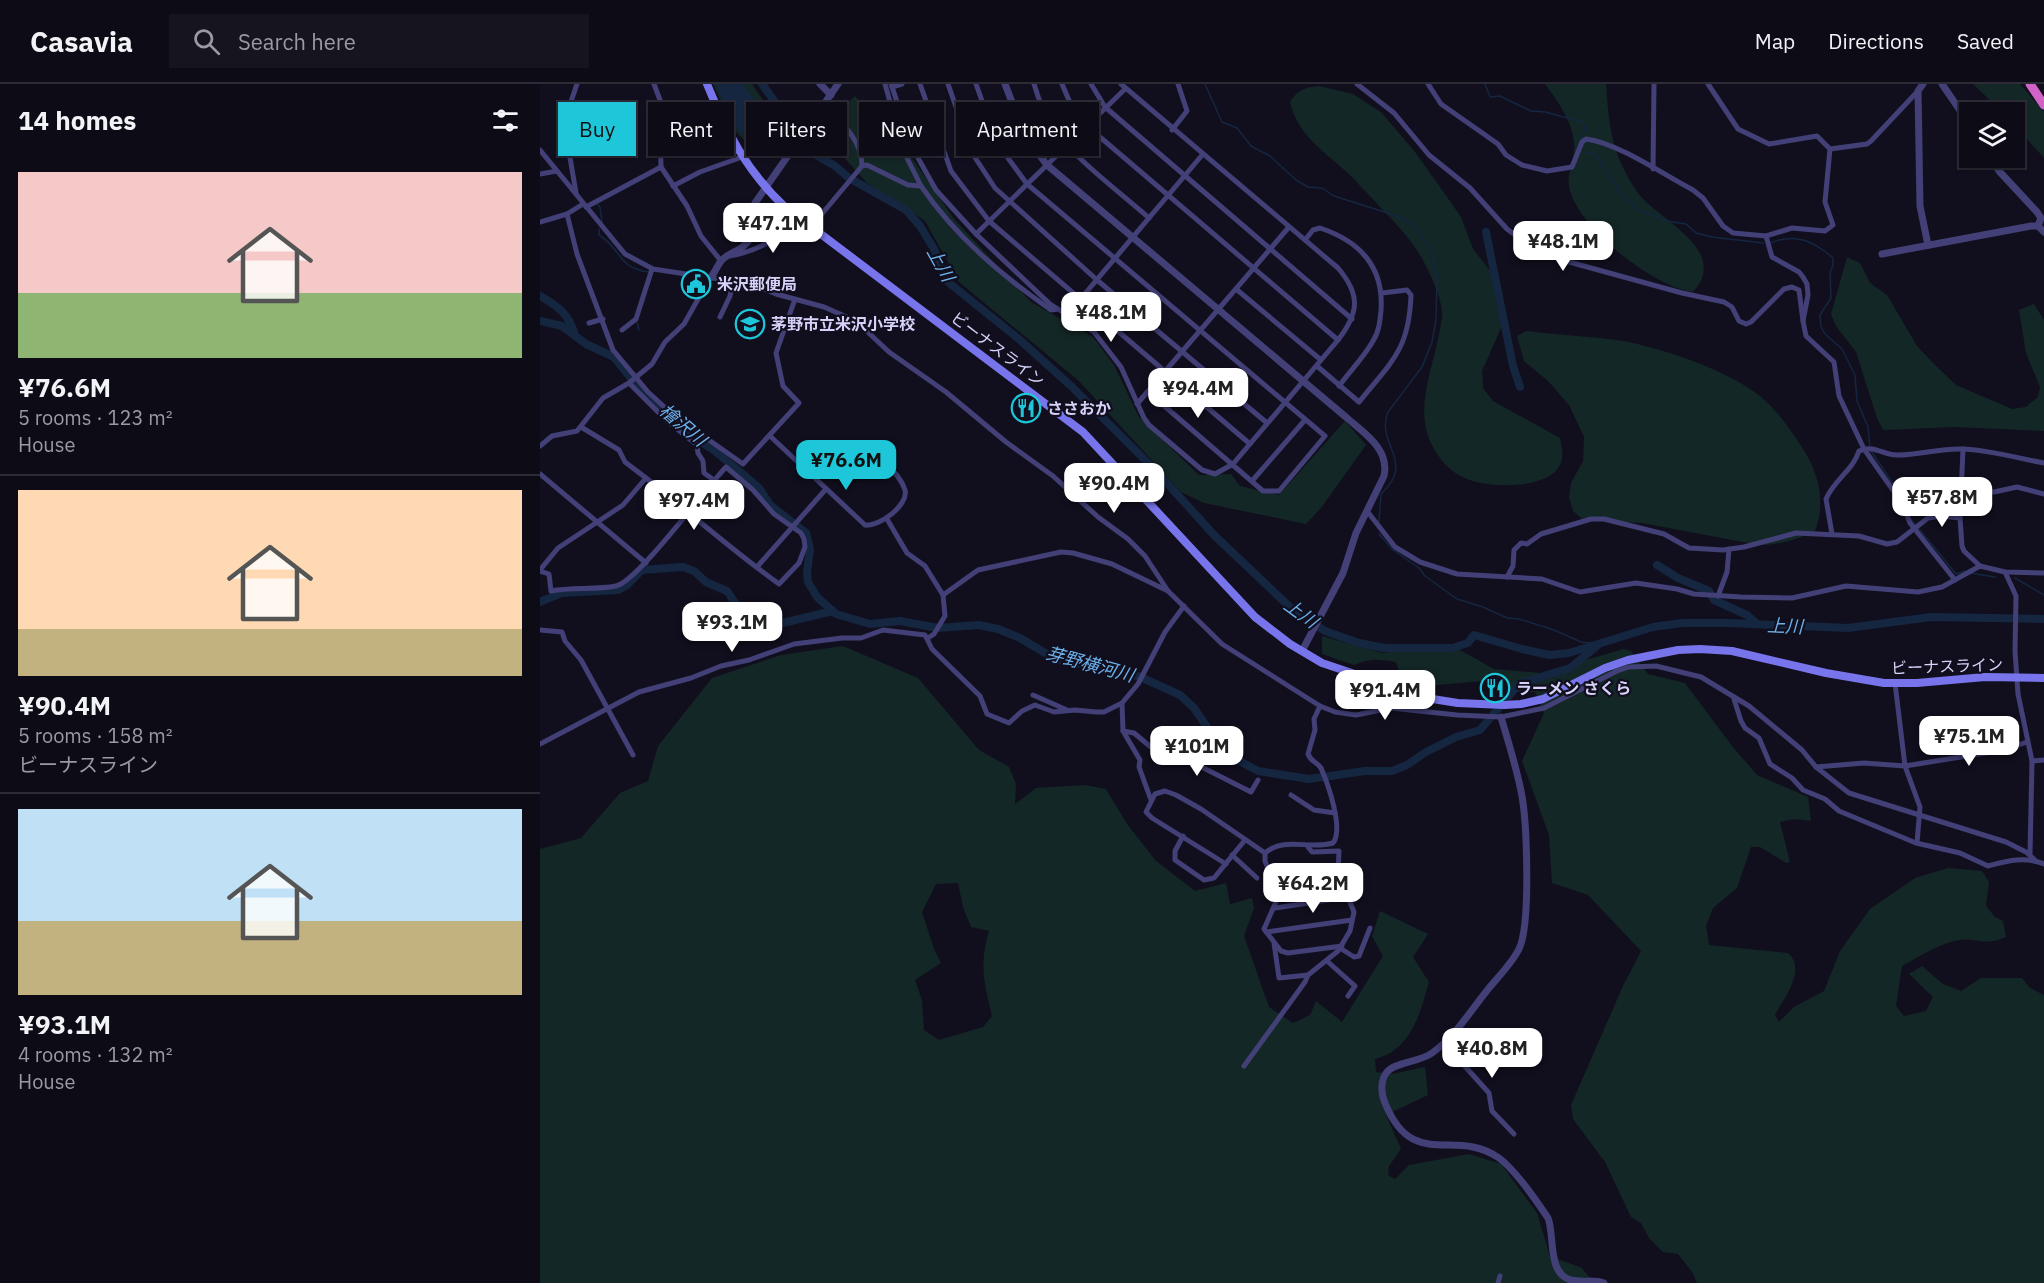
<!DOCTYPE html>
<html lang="en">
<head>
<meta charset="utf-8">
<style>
	body { margin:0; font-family:"IBM Plex Sans","Noto Sans JP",sans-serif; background:#16141f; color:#f1f3f6; height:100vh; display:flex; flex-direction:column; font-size:22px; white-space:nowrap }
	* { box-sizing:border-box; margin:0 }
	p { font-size:20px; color:#9a9ba1 }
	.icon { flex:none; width:33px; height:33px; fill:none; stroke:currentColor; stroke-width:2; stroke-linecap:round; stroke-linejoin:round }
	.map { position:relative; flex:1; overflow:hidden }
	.drawer { display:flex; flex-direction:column; background:#0d0b16; width:540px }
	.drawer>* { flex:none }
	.guide { position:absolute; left:18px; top:18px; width:570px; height:54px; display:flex; gap:12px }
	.controls { position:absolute; left:1419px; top:18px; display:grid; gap:12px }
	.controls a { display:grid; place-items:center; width:66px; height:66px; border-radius:0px; background:#0d0b16; box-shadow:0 2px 4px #0004,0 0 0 2px #2d2b35; font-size:30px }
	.price { position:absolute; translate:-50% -51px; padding:0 14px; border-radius:12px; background:#fff; color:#222; font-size:20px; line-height:39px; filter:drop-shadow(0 2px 3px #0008) }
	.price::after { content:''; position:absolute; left:50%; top:36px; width:18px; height:14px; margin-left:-9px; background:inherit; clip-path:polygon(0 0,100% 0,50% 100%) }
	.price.selected { background:#1dc7d9; color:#111 }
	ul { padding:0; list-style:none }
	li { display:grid; align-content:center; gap:12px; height:318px; padding:0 18px }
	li+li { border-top:2px solid #2d2b35 }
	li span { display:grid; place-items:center; height:186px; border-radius:0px; color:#555 }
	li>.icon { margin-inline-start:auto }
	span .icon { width:108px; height:108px; fill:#fffc; stroke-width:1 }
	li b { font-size:26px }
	h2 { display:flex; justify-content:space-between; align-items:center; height:72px; padding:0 18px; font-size:26px }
	.chip { padding:0 21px; border-radius:0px; background:#0d0b16; box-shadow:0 2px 4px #0004,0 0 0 2px #2d2b35; font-size:21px; line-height:54px }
	.chip.selected { background:#1dc7d9; color:#111 }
	header { display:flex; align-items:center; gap:36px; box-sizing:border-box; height:84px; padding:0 30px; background:#0d0b16; border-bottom:2px solid #2d2b35 }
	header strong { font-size:28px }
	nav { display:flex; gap:33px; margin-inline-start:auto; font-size:21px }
	.search { width:420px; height:54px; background:#16141f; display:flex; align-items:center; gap:15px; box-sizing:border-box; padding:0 21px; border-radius:0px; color:#9a9ba1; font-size:22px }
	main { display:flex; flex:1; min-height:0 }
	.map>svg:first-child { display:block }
	.green { fill:#132726; fill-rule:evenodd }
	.water { fill:#152641 }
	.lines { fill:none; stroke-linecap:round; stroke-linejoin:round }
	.stream { stroke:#152641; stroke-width:1.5 }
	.river { stroke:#152641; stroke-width:8 }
	.minor { stroke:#424077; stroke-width:5 }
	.tertiary { stroke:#424077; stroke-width:7 }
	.secondary { stroke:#7875ec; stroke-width:8 }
	.trunk { stroke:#d162c6; stroke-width:9 }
	.labels { text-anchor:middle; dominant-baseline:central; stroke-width:4.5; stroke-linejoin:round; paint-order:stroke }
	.poi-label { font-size:16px; font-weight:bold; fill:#d6d2f9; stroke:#110f1e; text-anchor:start }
	.street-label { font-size:16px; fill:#d6d2f9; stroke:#110f1e }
	.water-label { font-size:18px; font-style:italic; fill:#6db1eb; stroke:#110f1e }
</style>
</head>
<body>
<header>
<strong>Casavia</strong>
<div class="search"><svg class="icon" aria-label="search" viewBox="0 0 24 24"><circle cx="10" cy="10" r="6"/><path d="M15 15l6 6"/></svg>Search here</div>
<nav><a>Map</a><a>Directions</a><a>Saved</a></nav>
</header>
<main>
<section class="drawer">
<h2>14 homes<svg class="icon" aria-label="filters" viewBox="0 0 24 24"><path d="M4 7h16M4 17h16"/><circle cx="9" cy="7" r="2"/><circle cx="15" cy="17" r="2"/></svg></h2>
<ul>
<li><span style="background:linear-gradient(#f6c9c9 65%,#8fb573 0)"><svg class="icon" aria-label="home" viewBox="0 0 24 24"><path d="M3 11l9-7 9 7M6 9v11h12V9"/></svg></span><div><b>¥76.6M</b><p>5 rooms · 123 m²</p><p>House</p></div></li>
<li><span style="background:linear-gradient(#ffd9b3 75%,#c2b280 0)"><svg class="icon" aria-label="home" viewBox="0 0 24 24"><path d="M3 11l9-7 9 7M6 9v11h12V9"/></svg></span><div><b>¥90.4M</b><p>5 rooms · 158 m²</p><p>ビーナスライン</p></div></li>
<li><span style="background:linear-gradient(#bfe0f5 60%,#c2b280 0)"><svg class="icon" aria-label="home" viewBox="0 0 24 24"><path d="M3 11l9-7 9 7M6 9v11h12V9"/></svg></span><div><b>¥93.1M</b><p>4 rooms · 132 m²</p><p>House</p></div></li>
</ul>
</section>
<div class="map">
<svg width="1504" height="1199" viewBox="0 0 1504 1199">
	<rect width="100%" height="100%" fill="#110f1e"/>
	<g class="green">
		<path d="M173,0H212L241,43L212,64L193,45Z"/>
		<path d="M1005,0H1066C1069,44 1072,71 1098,109C1118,136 1191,166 1153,208C1115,204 1035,142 1029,102C1027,90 1033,81 1034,70C1037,44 1020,20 1005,0Z"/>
		<path d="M1433,0H1480L1504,28V74L1475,42L1474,28H1462Z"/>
		<path d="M779,2L813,10L842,29L875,68L900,103L921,133L933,165L956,194L963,216L965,235L942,287L943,304L953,317L1020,354C1022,362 1024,373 1020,381C1008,406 948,404 927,395C910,389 897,373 890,357C875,324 893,283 899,250C900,243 903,234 902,227C900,210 891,192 883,176C869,151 847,131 828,110C821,104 816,96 809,90C785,68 758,52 750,18C757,6 766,3 779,2Z"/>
		<path d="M315,12L335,35L340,66L353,73L372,74L414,135L491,218L553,253L574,281L599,333L659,391L691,390L700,402L739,411L805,337L826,361L781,424L766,440L664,419L641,408L539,297L419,198L385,137L327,99L300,69L307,61L300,45L299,27Z"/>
		<path d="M1307,173L1320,179L1330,199L1347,211L1377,262L1393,279L1416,301L1472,325L1486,323L1498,313L1500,303L1486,269L1479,226L1494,220L1504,236V347L1414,343L1343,346L1337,334L1316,268L1296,242L1291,230Z"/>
		<path d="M986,247C1016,251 1047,252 1077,256C1117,262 1188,286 1220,312C1238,327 1251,346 1263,365C1279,389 1286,420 1275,447C1256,456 1240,461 1219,461L1102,439L1059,437L1041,434L1033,427L1029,413L1031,399L1043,377L1044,353L1029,321L1008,297L984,277L977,252Z"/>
		<path d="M782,552L843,569L882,563L920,566L954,585L1000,589L1084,565L1091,567L1108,590L1145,599L1192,662L1217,691L1268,713L1271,737L1254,735L1240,738L1250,778L1246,779L1220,763H1211L1197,804L1173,824L1166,842L1169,861L1248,869C1267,885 1244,914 1235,931L1239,938L1254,923L1284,907L1300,867L1330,825L1375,794L1408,784L1442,787L1449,798L1446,822L1455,833L1463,837L1466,853C1444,863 1436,853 1419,856C1399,860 1380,872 1362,882L1356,922L1364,932L1386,927L1393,913L1369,890L1382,882L1403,900L1421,907L1441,894H1482L1490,904L1504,911V1199H1157L1152,1188L1138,1170L1123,1168L1109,1154L1101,1139L1091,1133L1065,1078L1033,1035L1031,1021L1083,902L1101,867L1048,811L1012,799L1009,751L982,677L1004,629L995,608H978L964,599L942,597L864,604L856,578C839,575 830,574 814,581L782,570Z"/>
		<path d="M303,562L378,594L439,666L469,683L476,700L475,720L496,704L545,701L566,705L587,740L616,777L655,807L686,799L690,820L712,814L714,824L704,852L729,923L753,939L770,931L776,917L802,938L843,872L832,852L840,827L888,850L873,873L889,898C880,930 871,966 835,975L836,988L852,990L885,983L888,1011L846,1031L861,1065L849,1082L848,1091L855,1095L869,1081L929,1070L961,1080L997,1129L1010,1172L1042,1184L1054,1199H0V765L41,754L80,709L108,697L118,662L172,594L241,571ZM418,799L423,823L431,843L449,847C439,882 444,898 452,932L443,943L399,956L384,946L382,916L375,896L401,879L394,865L382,828L396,800Z"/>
	</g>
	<path class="water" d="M176,0H203L234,44L214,56L200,49L189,33Z"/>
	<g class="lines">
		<g class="stream">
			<path d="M665,0L682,38L697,44L711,62L730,72L756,96L768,103L782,104L794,112L857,132L870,138L888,161L893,173L897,194L896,236L892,258L882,283L848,328C835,361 877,377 841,410L839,438"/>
			<path d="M945,0L950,13L960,12L991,27L1005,28L1043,38L1045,46L1036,66"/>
			<path d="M1042,68L1055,70L1081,109L1098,126L1127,137L1146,140L1156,149L1172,153L1223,159"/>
			<path d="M57,120L60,123L62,138"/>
			<path d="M59,145V151C83,166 77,184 109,188"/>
			<path d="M1230,159C1254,149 1273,156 1293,174V181L1290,189L1291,214L1280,231L1281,243L1285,250L1302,265L1315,291L1317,317L1328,343L1330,363"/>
			<path d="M97,238L99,246"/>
			<path d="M1331,367L1364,416L1367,424"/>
			<path d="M1370,434L1416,490L1425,487"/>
			<path d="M839,450L853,466L879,484L885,492L917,515L943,523L967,534L979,535L1014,546L1041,558L1060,560"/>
			<path d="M1430,489L1455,493"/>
			<path d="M1475,494L1504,511"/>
		</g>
		<g class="river">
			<path d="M222,0L271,68L295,82L309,94L366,126L380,142L394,165L408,198L480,256L532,303L617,388L674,451L753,526L785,547L819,559L844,564H912L928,559L934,551L982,565L1009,571L1029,569L1113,543L1142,539H1188L1308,544L1391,533L1504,535"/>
			<path d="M946,148L973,282L980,303"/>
			<path d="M0,212C18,222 30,231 35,252"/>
			<path d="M0,237L22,242L46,260L74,273L94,298L124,329L148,350L171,364L198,386L219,404L230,421L266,449L270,465L267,489L268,498L277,513L296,530L330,540L360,537L398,544L439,541L458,545L480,554L515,575L598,592L640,611L654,624L678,659L694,674L718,687L769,695L825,687H852L867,681L886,668L916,653L940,646L979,600L1030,584L1057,562"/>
			<path d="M1117,481L1138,494L1169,507L1174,516L1207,531L1217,540"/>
			<path d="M0,518L21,509L78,506L87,501L102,486L143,483L154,487L166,498L187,507L195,519L230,542L293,527"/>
		</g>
		<g class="minor">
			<path d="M114,0L123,24L124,36L120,45L121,83L147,122L161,152L181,177"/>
			<path d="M351,0L373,65L396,106L436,150L510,220L554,248L581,283L604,334L609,341L662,386L675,390L693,380L798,256C819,229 821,211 798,184L581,0"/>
			<path d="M380,0L411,87L449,137L710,360"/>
			<path d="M408,0L432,69L455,104L557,196L727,339"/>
			<path d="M436,0L457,59L487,100L785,352L739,407H723L608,308"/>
			<path d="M494,0C499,15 503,30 512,42C532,73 581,109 609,134"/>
			<path d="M522,0L534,28L547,42L798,256"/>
			<path d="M551,0L565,23L812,235"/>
			<path d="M817,0L854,29L889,71L930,104L967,145L992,164L1022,176L1142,209L1184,218L1192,223L1199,237L1206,240L1211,238L1244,205L1252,203L1259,206L1263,237"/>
			<path d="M888,0L901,20L958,60L966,71L982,81L1007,87L1032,83L1042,58L1046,55C1078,59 1124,91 1153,106L1163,114L1183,142L1193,149L1226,152L1252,144L1285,147L1293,141L1285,118L1290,65L1327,60L1331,57L1378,7"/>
			<path d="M1168,0L1198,45L1229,60L1277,52L1290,65"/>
			<path d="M352,3L362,0"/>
			<path d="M632,46L647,27L638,0"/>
			<path d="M0,66L85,170L113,185L212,200L236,210L284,223L316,237L349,268L406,308L466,358L513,392L558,433L588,455L605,472L628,507L682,560L780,622L795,628L816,631L851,624L917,631L961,633L1004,624L1077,587L1089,583L1116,582L1161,593L1209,622L1262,666L1276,683L1309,709L1466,758L1486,768L1495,776"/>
			<path d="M322,82L327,81L368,101L381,102L364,68L345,0"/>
			<path d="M1113,85L1114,0"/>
			<path d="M0,90L17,87"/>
			<path d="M133,102L160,88L202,73"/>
			<path d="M381,102C416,153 461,191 511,226L518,225"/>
			<path d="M36,109L24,38L37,0"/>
			<path d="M46,123L121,83"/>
			<path d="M27,130L37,170L73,266L108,308L132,330L203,380L259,319L243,302L236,269L255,215"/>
			<path d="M0,138L27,130L43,120"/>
			<path d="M266,141L281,131L322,82C322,56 302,39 285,22"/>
			<path d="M436,150L585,5"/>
			<path d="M1226,152L1232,173L1259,188L1263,193L1267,200L1268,211L1263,237L1266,252L1294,278L1299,312L1324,365L1362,419L1370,439L1415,496"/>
			<path d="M765,156L773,146L780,144C819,157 844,182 841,226C840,237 839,248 833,257C824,273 810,287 799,302"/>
			<path d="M189,172C216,168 240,154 260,135"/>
			<path d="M696,205L781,276"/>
			<path d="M527,231L663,70"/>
			<path d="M180,233L190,212L193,197"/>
			<path d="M49,239L63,235"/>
			<path d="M82,246L96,235L112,185"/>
			<path d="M777,282L819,318C852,277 869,266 871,211L867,206L842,209"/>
			<path d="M89,299L126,336L157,361L158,369L163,377L164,389L174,396"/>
			<path d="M597,320L749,143"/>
			<path d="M230,352L325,441C339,443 369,421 365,406C362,396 352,385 344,378"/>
			<path d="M0,362L12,352L37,347L63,314L89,299L112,280L125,258L144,240L170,194"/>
			<path d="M1423,365L1420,434L1422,462L1424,467L1440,482L1465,488L1504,489"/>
			<path d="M0,390L106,479"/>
			<path d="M712,397L765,336"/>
			<path d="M1423,405L1454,408L1477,403L1504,410"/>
			<path d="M827,427L855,463L880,478L917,490L1002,495L1040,508L1096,499L1137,505L1154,510L1201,513L1252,514L1306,502L1378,508L1402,503L1440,482"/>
			<path d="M347,435L367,469L385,482L403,511L405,532L394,550L388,554"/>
			<path d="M1292,450L1286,415C1294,396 1313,386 1319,367C1335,360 1344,372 1358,371C1379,371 1401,364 1422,365C1450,366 1477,374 1504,379"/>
			<path d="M217,483L286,405"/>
			<path d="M0,486L18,464L83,421L106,394L85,378L79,366L41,343"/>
			<path d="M0,487L9,490L11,507C32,503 55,506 76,502C97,498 166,404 186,383L213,406L234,430L261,449L264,455L265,463L259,479L239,500C193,467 150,429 106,394"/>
			<path d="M1465,488L1476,512L1475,567L1478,610L1492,677L1490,770"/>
			<path d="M967,493L973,482L974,466L981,459L987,460L1001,450L1051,435H1064L1124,450L1149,464L1183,466L1204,463L1256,449L1319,452L1347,460L1357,458L1388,434L1401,432L1420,434"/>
			<path d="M403,511L438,486L521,468L533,469L572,480L628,507"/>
			<path d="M1178,512L1187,488L1189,465"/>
			<path d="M0,546L22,548L25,557L41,576L93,671"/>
			<path d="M1355,599L1365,682L1380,723L1377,759"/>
			<path d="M493,611L527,626"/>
			<path d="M1194,615L1201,637L1205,644L1219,654L1230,680L1252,694L1263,706L1285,715L1299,727L1376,759L1420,769L1448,782C1467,777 1484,772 1504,780"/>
			<path d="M582,619L583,647L600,676L599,683L611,716"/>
			<path d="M780,622L774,635L775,646L768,670C771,678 777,678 781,684C788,700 804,745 793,759C769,766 745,752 725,769V777L739,811L724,845L741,867L748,869L802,862"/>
			<path d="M583,647L594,649L618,669L632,668L711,708L718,696"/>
			<path d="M0,660L99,608L151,594L181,582L209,576L254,560L302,554H321L343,546L385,551L392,565L440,612L447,630L469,639L482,627L495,621L514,628L535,626L556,628H564L582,619L598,600L625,548L644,522"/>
			<path d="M1492,677L1504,676"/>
			<path d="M1276,683L1324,679L1365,682L1464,666L1487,658"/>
			<path d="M751,711L774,726L795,729"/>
			<path d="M643,752L635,767V776L664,796L674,794L705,756"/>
			<path d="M692,771L717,794"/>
			<path d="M686,780L612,734L606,728L615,710L625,707L636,711L661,725L725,769"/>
			<path d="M736,798L798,789"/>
			<path d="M735,824L808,813"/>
			<path d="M726,848L812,836"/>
			<path d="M734,859L739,894L768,891"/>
			<path d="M800,864L814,873L819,872L830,844"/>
			<path d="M787,877L815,902L808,912"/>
			<path d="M904,959L949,1009L952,1027L974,1050"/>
			<path d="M704,982L765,898L768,891L798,867L810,847L814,828L798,789L799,767L772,768L768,763"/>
			<path d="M958,1199L960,1192"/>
		</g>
		<g class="tertiary">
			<path d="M280,0L291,11"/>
			<path d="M465,0L485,52L507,81L807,334C824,349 850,365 844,392L816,449L803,489L762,567"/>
			<path d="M1383,0L1378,7L1380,122L1388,161"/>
			<path d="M1402,0L1430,41"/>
			<path d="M1451,74L1459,87L1497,128L1501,134L1498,142"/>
			<path d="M1342,170L1491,142H1498L1504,148"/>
			<path d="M170,194C175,189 177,182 181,177C188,168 204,167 211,153C215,142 212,130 215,119L298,0"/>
			<path d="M961,633C968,657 976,682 981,707C987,735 991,841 979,865C972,879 959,892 949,904C931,926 915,953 892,969C880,978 855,978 847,988C840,996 841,1010 845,1019C873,1088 915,1043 959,1074C975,1086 996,1116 1008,1134C1015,1152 1007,1190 1031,1196C1042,1199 1053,1195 1064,1199"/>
		</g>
		<path class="secondary" d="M167,0C186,47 207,88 245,123L543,348L715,533L750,560L782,579L886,614L918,619L964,621L981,620L1003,615L1065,584L1088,576L1138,566L1160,565L1192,567L1286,589L1344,599H1377L1445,593L1504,594"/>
		<path class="trunk" d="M1490,0L1504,21"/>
	</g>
	<defs>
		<g id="civic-ring" transform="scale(1.5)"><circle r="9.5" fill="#110f1e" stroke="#1dc7d9" stroke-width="1.5"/><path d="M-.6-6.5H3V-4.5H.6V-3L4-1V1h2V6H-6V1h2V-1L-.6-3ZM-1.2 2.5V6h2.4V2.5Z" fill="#1dc7d9"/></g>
		<g id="school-ring" transform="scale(1.5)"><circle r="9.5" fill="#110f1e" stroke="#1dc7d9" stroke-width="1.5"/><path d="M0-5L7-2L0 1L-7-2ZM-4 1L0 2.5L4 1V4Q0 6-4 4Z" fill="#1dc7d9"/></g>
		<g id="restaurant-ring" transform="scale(1.5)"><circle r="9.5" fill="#110f1e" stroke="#1dc7d9" stroke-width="1.5"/><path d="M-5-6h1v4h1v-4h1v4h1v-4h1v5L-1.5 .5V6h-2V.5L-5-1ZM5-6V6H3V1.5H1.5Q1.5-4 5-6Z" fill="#1dc7d9"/></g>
	</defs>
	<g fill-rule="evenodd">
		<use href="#civic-ring" x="156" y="200"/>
		<use href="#school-ring" x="210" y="240"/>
		<use href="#restaurant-ring" x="486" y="324"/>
		<use href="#restaurant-ring" x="955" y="604"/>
	</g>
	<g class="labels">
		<g class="poi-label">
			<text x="177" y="200">米沢郵便局</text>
			<text x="231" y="240">茅野市立米沢小学校</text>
			<text x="507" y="324">ささおか</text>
			<text x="976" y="604">ラーメン さくら</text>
		</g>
		<g class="street-label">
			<text transform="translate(458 265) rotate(37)">ビーナスライン</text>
			<text transform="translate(1407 582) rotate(-2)">ビーナスライン</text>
		</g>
		<g class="water-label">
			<text transform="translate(401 180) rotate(61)">上川</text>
			<text transform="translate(143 341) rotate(40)">檜沢川</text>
			<text transform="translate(761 529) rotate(36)">上川</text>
			<text transform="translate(1245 542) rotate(2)">上川</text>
			<text transform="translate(550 580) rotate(15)">芽野横河川</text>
		</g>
	</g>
</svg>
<div class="controls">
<a><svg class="icon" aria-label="layers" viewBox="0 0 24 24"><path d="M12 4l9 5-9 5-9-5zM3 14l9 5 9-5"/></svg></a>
</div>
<b class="price" style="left:233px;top:170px">¥47.1M</b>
<b class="price" style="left:1023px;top:188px">¥48.1M</b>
<b class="price" style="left:571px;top:259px">¥48.1M</b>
<b class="price" style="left:658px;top:335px">¥94.4M</b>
<b class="price selected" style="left:306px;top:407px">¥76.6M</b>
<b class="price" style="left:574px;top:430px">¥90.4M</b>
<b class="price" style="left:1402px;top:444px">¥57.8M</b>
<b class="price" style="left:154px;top:447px">¥97.4M</b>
<b class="price" style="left:192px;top:569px">¥93.1M</b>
<b class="price" style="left:845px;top:637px">¥91.4M</b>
<b class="price" style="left:1429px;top:683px">¥75.1M</b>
<b class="price" style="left:657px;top:693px">¥101M</b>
<b class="price" style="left:773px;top:830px">¥64.2M</b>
<b class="price" style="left:952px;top:995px">¥40.8M</b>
<div class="guide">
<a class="chip selected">Buy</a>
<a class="chip">Rent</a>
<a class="chip">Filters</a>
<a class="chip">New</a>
<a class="chip">Apartment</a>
</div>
</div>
</main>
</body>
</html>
